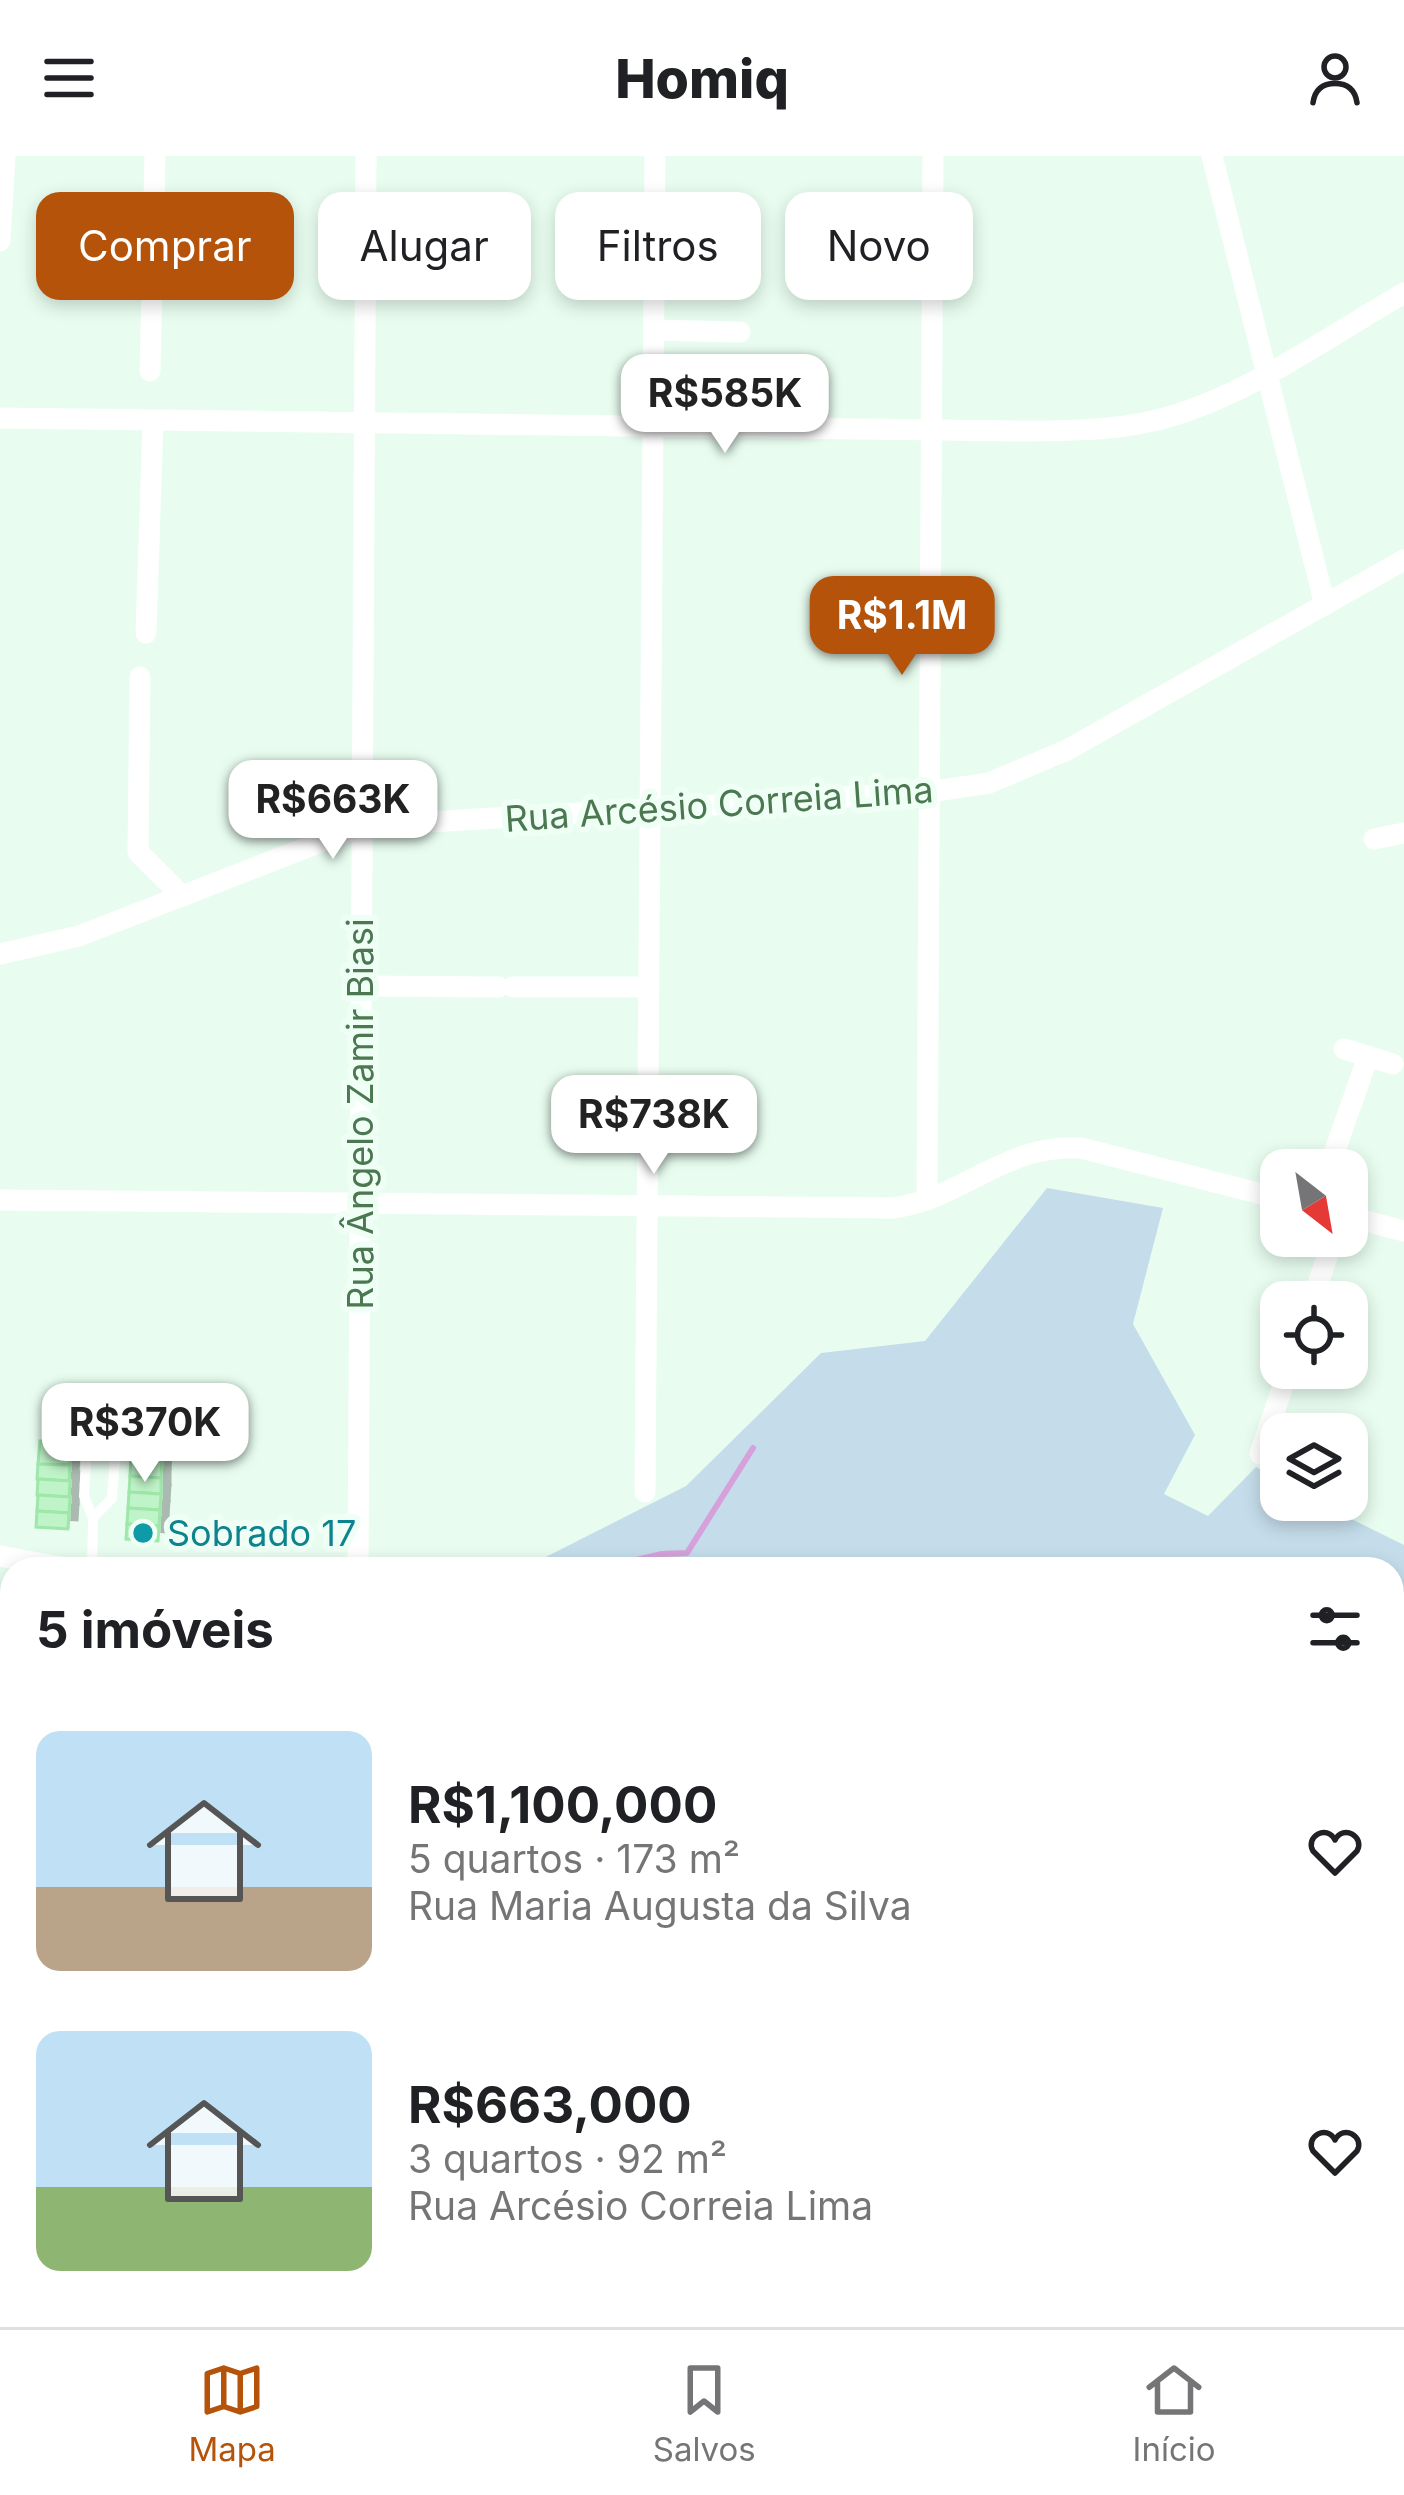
<!DOCTYPE html>
<html lang="pt">
<head>
<meta charset="utf-8">
<style>
	body { margin:0; font-family:Inter,sans-serif; background:#f2f2f2; color:#202124; height:100vh; display:flex; flex-direction:column; font-size:45px; white-space:nowrap }
	* { box-sizing:border-box; margin:0 }
	p { font-size:39px; color:#757577 }
	.icon { flex:none; width:66px; height:66px; fill:none; stroke:currentColor; stroke-width:2; stroke-linecap:round; stroke-linejoin:round }
	.map { position:relative; flex:1; overflow:hidden }
	.panel { position:absolute; left:0px; top:1401px; width:1404px; height:771px; display:flex; flex-direction:column; background:#fff; border-radius:36px 36px 0 0; box-shadow:0 6px 18px #0003 }
	.panel>* { flex:none }
	.guide { position:absolute; left:36px; top:36px; width:1332px; height:108px; display:flex; gap:24px }
	.needle { width:78px; rotate:149deg }
	.buttons { position:absolute; left:1260px; top:993px; display:grid; gap:24px }
	.buttons a { display:grid; place-items:center; width:108px; height:108px; border-radius:24px; background:#fff; box-shadow:0 6px 18px #0003; font-size:60px }
	.price { position:absolute; translate:-50% -102px; padding:0 27px; border-radius:24px; background:#fff; color:#222; font-size:39px; line-height:78px; filter:drop-shadow(0 3px 6px #0008) }
	.price::after { content:''; position:absolute; left:50%; top:72px; width:36px; height:27px; margin-left:-18px; background:inherit; clip-path:polygon(0 0,100% 0,50% 100%) }
	.price.current { background:#b45309; color:#fff }
	ul { padding:0; list-style:none }
	li { display:flex; align-items:center; gap:36px; height:300px; padding:0 36px }
	li span { display:grid; place-items:center; flex:none; width:336px; height:240px; border-radius:24px; color:#555 }
	li>.icon { margin-inline-start:auto }
	span .icon { width:144px; height:144px; fill:#fffc; stroke-width:1 }
	li b { font-size:51px }
	h2 { display:flex; justify-content:space-between; align-items:center; height:144px; padding:0 36px; font-size:51px }
	.tag { padding:0 42px; border-radius:24px; background:#fff; box-shadow:0 6px 18px #0003; font-size:42px; line-height:108px }
	.tag.current { background:#b45309; color:#fff }
	header { display:flex; justify-content:space-between; align-items:center; height:156px; padding:0 36px; background:#fff; font-size:54px; font-weight:800 }
	.menu { display:flex; justify-content:space-around; align-items:center; height:168px; border-top:3px solid #e0e0e0; background:#fff; font-size:33px; color:#757577 }
	.menu a { display:grid; justify-items:center; gap:6px }
	.menu .current { color:#b45309 }
	.map>svg:first-child { display:block }
	.residential { fill:#dcfae6 }
	.green { fill:#c5ddeb }
	.lines { fill:none; stroke-linecap:round; stroke-linejoin:round }
	.stream { stroke:#d6a1da; stroke-width:6 }
	.building { fill:#bff3c8; stroke:#9ee6aa; stroke-width:3; filter:url(#shadow) }
	.path { stroke:#a1d9ab; stroke-width:3; stroke-dasharray:3 9; stroke-linecap:butt }
	.lane { stroke:#fff; stroke-width:10 }
	.street { stroke:#fff; stroke-width:21 }
	.secondary { stroke:#fff; stroke-width:30 }
	.culture-dot { fill:#0f9aa8; stroke:#effff5; stroke-width:4.5 }
	.labels { text-anchor:middle; dominant-baseline:central; stroke-width:12; stroke-linejoin:round; paint-order:stroke }
	.street-label { font-size:36px; fill:#4b7851; stroke:#effff5 }
	.culture-label { font-size:36px; fill:#0d838f; stroke:#effff5; text-anchor:start }
</style>
</head>
<body>
<header><svg class="icon" aria-label="menu" viewBox="0 0 24 24"><path d="M4 6h16M4 12h16M4 18h16"/></svg>Homiq<svg class="icon" aria-label="person" viewBox="0 0 24 24"><circle cx="12" cy="8" r="4"/><path d="M4 21q1-7 8-7t8 7"/></svg></header>
<div class="map">
<svg width="1404" height="2171" viewBox="0 0 1404 2171">
	<defs>
		<filter id="shadow"><feDropShadow dx="9" dy="-9" stdDeviation="0" flood-color="#0004"/></filter>
	</defs>
	<rect width="100%" height="100%" fill="#e8fdf0"/>
	<path class="residential" d="M1392,1937L1404,1941V2171H414L401,2160H1392Z"/>
	<g class="green">
		<path d="M1047,1032L1163,1052L1133,1168L1195,1279L1164,1338L1208,1360L1256,1311L1281,1326V1344H1313L1404,1389V1506L1398,1518L1392,1519V1413H522L686,1330L821,1197L925,1185Z"/>
		<path d="M0,2037L12,2043V2160H176L188,2171H0Z"/>
	</g>
	<g class="lines">
		<path class="stream" d="M598,1413L662,1398L687,1397L753,1292"/>
	</g>
	<g class="building">
		<path d="M40,1285L71,1286L70,1309L38,1308Z"/>
		<path d="M131,1300L162,1302L161,1322L130,1320Z"/>
		<path d="M38,1308L70,1309L69,1325L37,1323Z"/>
		<path d="M130,1320L161,1322V1338L129,1336Z"/>
		<path d="M38,1323L70,1325L69,1341L37,1339Z"/>
		<path d="M129,1336L161,1338L160,1354L128,1352Z"/>
		<path d="M38,1339L70,1341L69,1357L37,1355Z"/>
		<path d="M128,1352L160,1354L159,1370L127,1368Z"/>
		<path d="M37,1355L69,1357L68,1373L36,1371Z"/>
		<path d="M127,1368L159,1370L158,1385L126,1383Z"/>
	</g>
	<g class="lines">
		<g class="path">
			<path d="M0,2068L12,2077"/>
			<path d="M0,2076L12,2084"/>
			<path d="M105,2160L118,2171"/>
			<path d="M117,2160L129,2171"/>
		</g>
		<g class="lane">
			<path d="M87,1289L84,1340L93,1362L112,1342L116,1292"/>
			<path d="M92,1413L93,1362"/>
			<path d="M1392,1587L1404,1578"/>
			<path d="M1392,1597L1404,1606"/>
			<path d="M1392,1912L1404,1917"/>
			<path d="M314,2160L326,2171"/>
		</g>
		<g class="street">
			<path d="M1212,0L1325,449"/>
			<path d="M654,65L743,66"/>
			<path d="M0,85L5,0"/>
			<path d="M654,174L740,176"/>
			<path d="M150,215L155,0"/>
			<path d="M0,262L1018,275C1064,275 1112,275 1157,264C1241,244 1329,180 1404,137"/>
			<path d="M146,477L153,266"/>
			<path d="M140,521L138,696L182,740"/>
			<path d="M1374,683L1404,677"/>
			<path d="M0,798L79,780L362,670L929,636L989,627L1067,594L1404,404"/>
			<path d="M361,830L499,831"/>
			<path d="M513,831H649"/>
			<path d="M1344,893L1393,908"/>
			<path d="M1328,1014L1368,901"/>
			<path d="M0,1044L894,1052C963,1042 1006,987 1081,992L1281,1043"/>
			<path d="M927,1044L933,0"/>
			<path d="M1347,1060L1404,1075"/>
			<path d="M1312,1146L1334,1080"/>
			<path d="M1260,1298L1289,1212"/>
			<path d="M645,1336L655,0"/>
			<path d="M0,1400L71,1413"/>
			<path d="M358,1413L366,0"/>
			<path d="M0,1705L12,1708"/>
			<path d="M1392,2026L1404,2027"/>
			<path d="M1392,2052H1404"/>
			<path d="M662,2160L763,2171"/>
			<path d="M1359,2160L1361,2171"/>
			<path d="M785,2171L795,2160"/>
			<path d="M1142,2171L1143,2160"/>
			<path d="M1251,2171V2160"/>
		</g>
		<g class="secondary">
			<path d="M0,2017L12,2023"/>
			<path d="M201,2160L212,2171"/>
		</g>
	</g>
	<circle class="culture-dot" cx="143" cy="1377" r="12"/>
	<g class="labels">
		<g class="street-label">
			<text transform="translate(719 648) rotate(-4)">Rua Arcésio Correia Lima</text>
			<text transform="translate(360 958) rotate(-90)">Rua Ângelo Zamir Biasi</text>
		</g>
		<g class="culture-label">
			<text x="167" y="1377">Sobrado 17</text>
		</g>
	</g>
</svg>
<div class="buttons">
<a><svg class="needle" viewBox="-14 -14 28 28"><path d="M0-13l5 13h-10z" fill="#e53935"/><path d="M0 13l5-13h-10z" fill="#757577"/></svg></a>
<a><svg class="icon" aria-label="locate" viewBox="0 0 24 24"><circle cx="12" cy="12" r="6"/><path d="M12 2v4M12 18v4M2 12h4M18 12h4"/></svg></a>
<a><svg class="icon" aria-label="layers" viewBox="0 0 24 24"><path d="M12 4l9 5-9 5-9-5zM3 14l9 5 9-5"/></svg></a>
</div>
<b class="price" style="left:725px;top:300px">R$585K</b>
<b class="price current" style="left:902px;top:522px">R$1.1M</b>
<b class="price" style="left:333px;top:706px">R$663K</b>
<b class="price" style="left:654px;top:1021px">R$738K</b>
<b class="price" style="left:145px;top:1329px">R$370K</b>
<div class="guide">
<a class="tag current">Comprar</a>
<a class="tag">Alugar</a>
<a class="tag">Filtros</a>
<a class="tag">Novo</a>
</div>
<section class="panel">
<h2>5 imóveis<svg class="icon" aria-label="filters" viewBox="0 0 24 24"><path d="M4 7h16M4 17h16"/><circle cx="9" cy="7" r="2"/><circle cx="15" cy="17" r="2"/></svg></h2>
<ul>
<li><span style="background:linear-gradient(#bfe0f5 65%,#b9a48a 0)"><svg class="icon" aria-label="home" viewBox="0 0 24 24"><path d="M3 11l9-7 9 7M6 9v11h12V9"/></svg></span><div><b>R$1,100,000</b><p>5 quartos · 173 m²</p><p>Rua Maria Augusta da Silva</p></div><svg class="icon" aria-label="heart" viewBox="0 0 24 24"><path d="M12 20l-8-8c-3-5 5-10 8-4 3-6 11-1 8 4z"/></svg></li>
<li><span style="background:linear-gradient(#bfe0f5 65%,#8fb573 0)"><svg class="icon" aria-label="home" viewBox="0 0 24 24"><path d="M3 11l9-7 9 7M6 9v11h12V9"/></svg></span><div><b>R$663,000</b><p>3 quartos · 92 m²</p><p>Rua Arcésio Correia Lima</p></div><svg class="icon" aria-label="heart" viewBox="0 0 24 24"><path d="M12 20l-8-8c-3-5 5-10 8-4 3-6 11-1 8 4z"/></svg></li>
</ul>
</section>
</div>
<nav class="menu">
<a class="current"><svg class="icon" aria-label="map" viewBox="0 0 24 24"><path d="M3 6l6-2 6 2 6-2v14l-6 2-6-2-6 2zM9 4v14M15 6v14"/></svg>Mapa</a>
<a><svg class="icon" aria-label="saved" viewBox="0 0 24 24"><path d="M7 4h10v16l-5-4-5 4z"/></svg>Salvos</a>
<a><svg class="icon" aria-label="home" viewBox="0 0 24 24"><path d="M3 11l9-7 9 7M6 9v11h12V9"/></svg>Início</a>
</nav>
</body>
</html>
